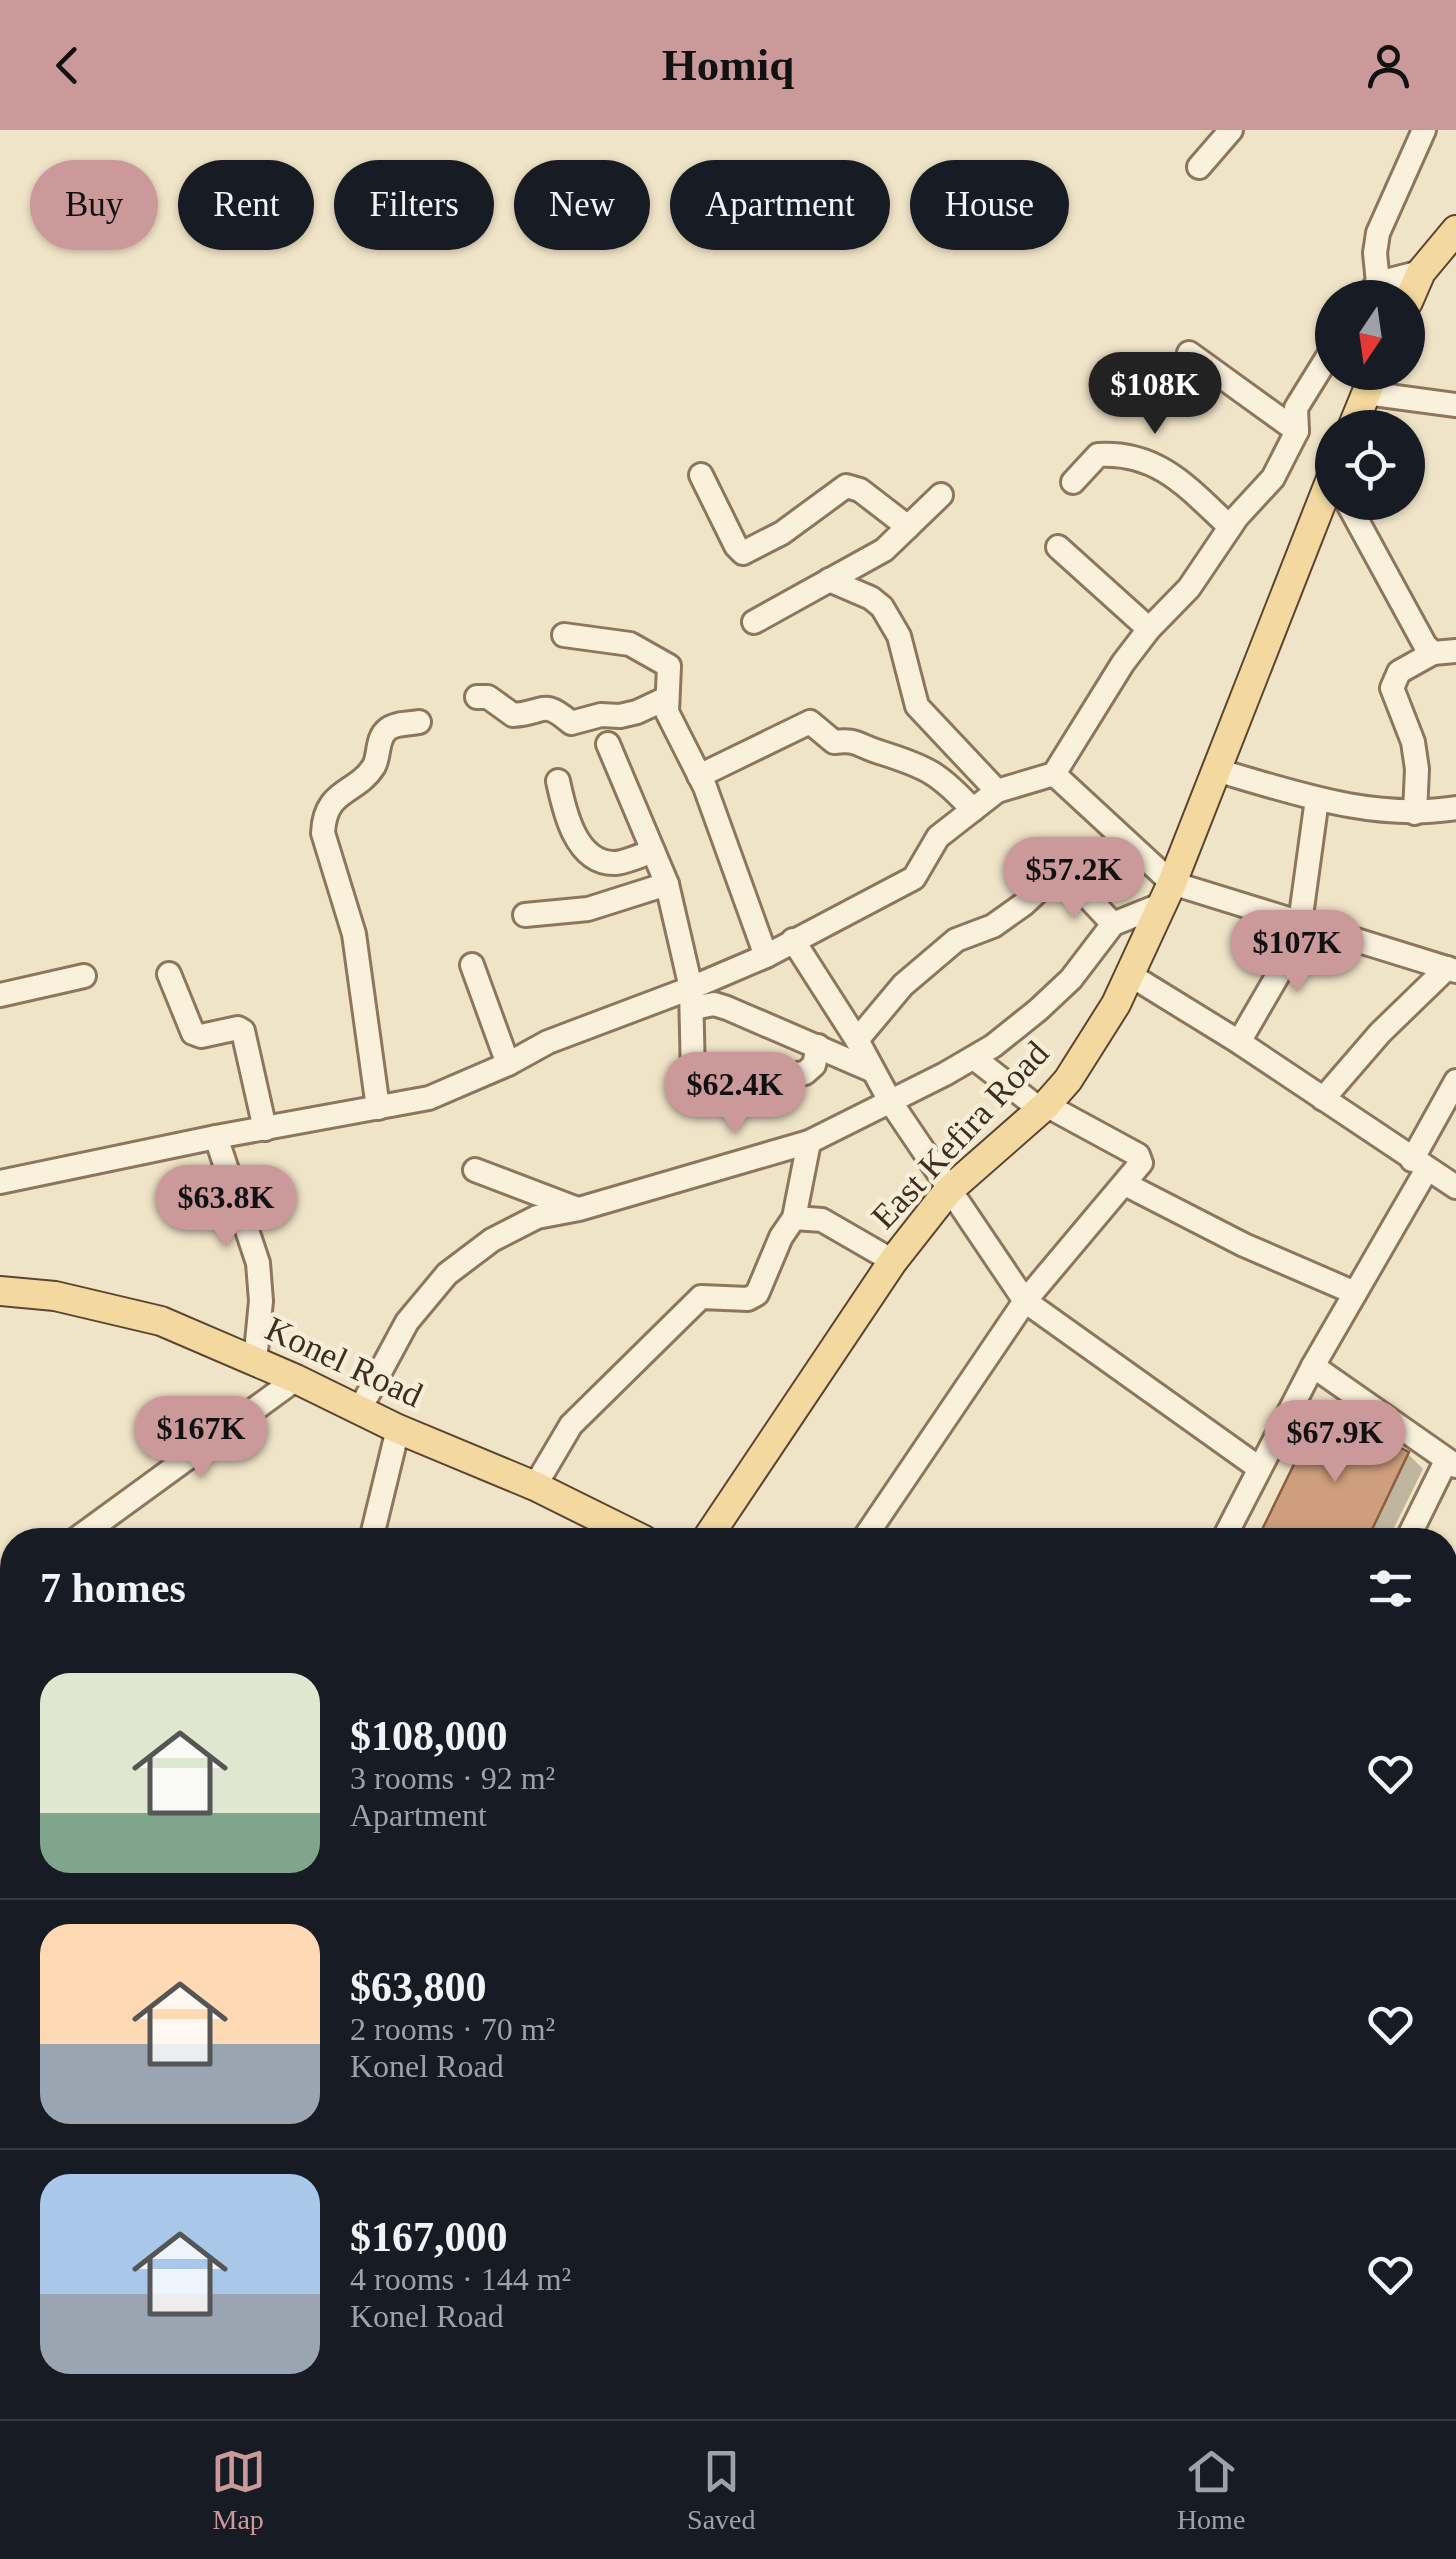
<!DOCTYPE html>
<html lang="en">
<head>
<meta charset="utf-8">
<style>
	body { margin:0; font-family:"Times New Roman",serif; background:#242831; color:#f1f3f6; height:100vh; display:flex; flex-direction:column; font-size:38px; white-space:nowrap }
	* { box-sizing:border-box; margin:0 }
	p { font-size:32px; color:#9ea1a6 }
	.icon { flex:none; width:55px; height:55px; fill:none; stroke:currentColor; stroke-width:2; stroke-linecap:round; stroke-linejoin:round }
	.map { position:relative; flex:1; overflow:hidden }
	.side { position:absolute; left:0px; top:1398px; width:1458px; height:892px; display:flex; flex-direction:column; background:#171b24; border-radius:40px 40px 0 0; box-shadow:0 2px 8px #0004 }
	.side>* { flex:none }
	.hud { position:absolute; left:30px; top:30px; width:1398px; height:90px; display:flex; gap:20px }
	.needle { width:65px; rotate:193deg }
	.fabs { position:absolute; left:1315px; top:150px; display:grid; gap:20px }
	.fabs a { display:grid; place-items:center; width:110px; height:110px; border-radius:50%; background:#171b24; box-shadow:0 2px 8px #0004; font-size:50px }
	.price { position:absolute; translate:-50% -85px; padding:0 22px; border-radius:35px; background:#cc999b; color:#111; font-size:32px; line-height:65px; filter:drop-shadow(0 2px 5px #0008) }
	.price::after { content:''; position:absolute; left:50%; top:60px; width:30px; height:22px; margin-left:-15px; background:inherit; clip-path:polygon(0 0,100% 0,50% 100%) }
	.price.on { background:#222; color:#fff }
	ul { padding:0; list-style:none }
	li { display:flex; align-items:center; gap:30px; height:250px; padding:0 40px }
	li+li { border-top:2px solid #363941 }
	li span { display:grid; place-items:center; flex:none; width:280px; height:200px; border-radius:30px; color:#555 }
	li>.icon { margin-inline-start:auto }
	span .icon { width:120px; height:120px; fill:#fffc; stroke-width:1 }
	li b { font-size:42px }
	h2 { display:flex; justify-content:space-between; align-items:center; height:120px; padding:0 40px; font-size:42px }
	.pill { padding:0 35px; border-radius:45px; background:#171b24; box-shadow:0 2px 8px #0004; font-size:35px; line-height:90px }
	.pill.on { background:#cc999b; color:#111 }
	header { display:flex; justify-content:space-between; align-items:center; height:130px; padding:0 40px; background:#cc999b; color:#111; font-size:45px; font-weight:700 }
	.menu { display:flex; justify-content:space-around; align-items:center; height:140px; border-top:2px solid #363941; background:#171b24; font-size:28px; color:#9ea1a6 }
	.menu a { display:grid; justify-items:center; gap:5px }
	.menu .on { color:#cc999b }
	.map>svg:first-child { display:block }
	.shadow { fill:#0003 }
	.building { fill:#cf9f7d; stroke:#8d5f41; stroke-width:2.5 }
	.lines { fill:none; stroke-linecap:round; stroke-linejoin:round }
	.minor-casing { stroke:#8d765c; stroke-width:28 }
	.major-casing { stroke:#5b4430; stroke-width:32 }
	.minor { stroke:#faf1dc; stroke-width:22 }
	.major { stroke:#f3d9a0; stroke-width:28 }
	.labels { text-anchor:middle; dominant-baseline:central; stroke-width:9; stroke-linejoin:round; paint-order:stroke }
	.street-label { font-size:35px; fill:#3d2e20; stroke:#f7eed8 }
</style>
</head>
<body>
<header><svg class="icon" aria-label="back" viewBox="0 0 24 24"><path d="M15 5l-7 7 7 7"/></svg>Homiq<svg class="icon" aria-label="person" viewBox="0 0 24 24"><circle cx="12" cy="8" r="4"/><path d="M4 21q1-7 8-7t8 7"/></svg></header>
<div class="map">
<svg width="1456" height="2289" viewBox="0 0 1456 2289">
	<rect width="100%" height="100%" fill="#f0e4c8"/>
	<path class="shadow" d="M1322,1283L1408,1324L1423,1339L1388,1410H1260Z"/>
	<path class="building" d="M1321,1279L1409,1322L1367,1410H1257Z"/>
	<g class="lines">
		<g class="minor-casing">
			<g id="minor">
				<path d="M1199,37L1231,0"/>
				<path d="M1378,153L1375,123L1378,103L1424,0"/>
				<path d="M1365,168L1378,153L1421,142"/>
				<path d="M1189,223L1297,301"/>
				<path d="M1366,263L1456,275"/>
				<path d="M701,345L736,416L743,423L782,403L846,356L860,360L908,397"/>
				<path d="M1073,352L1098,325C1159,321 1190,360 1230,397"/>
				<path d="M1347,372L1425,515L1433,523L1456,521"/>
				<path d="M1058,417L1149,499"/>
				<path d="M829,450L871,468L882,477L899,506L917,576L997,661"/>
				<path d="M754,492L884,420L941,365"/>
				<path d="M564,505L630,514L669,536L667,582L705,657L766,826"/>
				<path d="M477,567H488L513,585C546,583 542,568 571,593L601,585L620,586L637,582L667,568"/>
				<path d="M608,614L667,754L691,858L693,946L728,953L805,943L814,935L818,916"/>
				<path d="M1216,640C1296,663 1373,691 1456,678"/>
				<path d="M1054,644L1172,753L1456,841"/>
				<path d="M699,646L810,592L834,612C857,609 857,615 879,622C927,637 939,643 973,680"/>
				<path d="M558,651C564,679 575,733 614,733C625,733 641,725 653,721"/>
				<path d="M1415,683L1417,639L1413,612L1392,558L1399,542L1433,523"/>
				<path d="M525,785L588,779L667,754"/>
				<path d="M793,810L857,910L890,971L1025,1171L1259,1338"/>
				<path d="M472,835L508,934"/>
				<path d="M169,844L193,903L201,906L238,898L243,901L265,999"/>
				<path d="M1132,846L1239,912L1456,1057"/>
				<path d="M0,865L84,846"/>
				<path d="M693,878L714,874L727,878L871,940"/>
				<path d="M857,910L903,855L956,810L993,796L1024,774L1055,745L1062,742L1069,747L1113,794"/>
				<path d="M1239,912L1282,838L1300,793L1317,669"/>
				<path d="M974,928L1041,980"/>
				<path d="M1323,969L1380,903L1447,838"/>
				<path d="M378,978L354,804L323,703C325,658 356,665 374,636C380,625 376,608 388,599C396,593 409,594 419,592"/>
				<path d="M216,1007L258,1133L261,1171L255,1232"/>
				<path d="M1412,1030L1456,951"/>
				<path d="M475,1040L575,1078"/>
				<path d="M0,1052L216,1007L429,968L508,934L548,912L691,858L766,826L914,748L938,707L997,661L1054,644L1123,533L1149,499L1189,458L1237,387L1273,348L1297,301L1296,278L1332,220"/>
				<path d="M1125,1054L1244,1115L1355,1163"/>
				<path d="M794,1088L822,1090L893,1131"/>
				<path d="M1313,1236L1456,1336"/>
				<path d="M360,1279L407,1192L447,1144L492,1110L537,1087L579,1079L809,1012L945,944L993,916L1038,880L1071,849L1113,794L1163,774"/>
				<path d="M535,1356L571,1295L701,1167L748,1169L757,1164L781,1107L794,1088L809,1012"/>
				<path d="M75,1410L296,1249"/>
				<path d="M371,1410L398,1299"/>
				<path d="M863,1410L1025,1171L1141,1033L1138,1025L1046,975"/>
				<path d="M1223,1410L1313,1236L1427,1039"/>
				<path d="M1407,1410L1446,1331"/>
				<path d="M0,1463L12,1455"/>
				<path d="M0,1539L12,1556"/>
				<path d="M1445,1552L1456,1559"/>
				<path d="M0,1837L12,1835"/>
				<path d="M0,1994L12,1985"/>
				<path d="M0,2094L12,2098"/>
				<path d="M290,2278L319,2289"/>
				<path d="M849,2278L865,2289"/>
				<path d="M1150,2278L1158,2289"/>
				<path d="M1388,2278L1394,2289"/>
				<path d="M398,2289L407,2278"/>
				<path d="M589,2289L596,2278"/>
				<path d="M764,2289L770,2278"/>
			</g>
		</g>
		<g class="major-casing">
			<g id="major">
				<path d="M1408,172L1421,142L1456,100"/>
				<path d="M1352,298L1375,242"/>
				<path d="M0,1161L55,1166L161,1191L296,1249L398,1299L535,1356L644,1410"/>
				<path d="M706,1410L893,1131L948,1061L1046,975L1068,950L1116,874L1172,753L1332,346"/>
				<path d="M1445,1757L1456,1761"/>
				<path d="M1445,2141L1456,2138"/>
				<path d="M1003,2289L1023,2278"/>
			</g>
		</g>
		<use href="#minor" class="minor"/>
		<use href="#major" class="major"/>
	</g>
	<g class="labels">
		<g class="street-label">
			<text transform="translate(960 1005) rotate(-47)">East Kefira Road</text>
			<text transform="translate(344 1232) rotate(25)">Konel Road</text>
		</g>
	</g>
</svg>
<div class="fabs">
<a><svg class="needle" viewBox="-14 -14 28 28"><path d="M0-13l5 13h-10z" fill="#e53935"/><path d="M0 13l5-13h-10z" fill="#9ea1a6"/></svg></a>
<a><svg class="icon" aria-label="locate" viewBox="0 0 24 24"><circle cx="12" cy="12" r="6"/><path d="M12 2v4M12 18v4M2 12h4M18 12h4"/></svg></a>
</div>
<b class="price on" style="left:1155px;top:307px">$108K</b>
<b class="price" style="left:1074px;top:792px">$57.2K</b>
<b class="price" style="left:1297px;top:865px">$107K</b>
<b class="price" style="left:735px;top:1007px">$62.4K</b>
<b class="price" style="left:226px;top:1120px">$63.8K</b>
<b class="price" style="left:201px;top:1351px">$167K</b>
<b class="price" style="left:1335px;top:1355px">$67.9K</b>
<div class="hud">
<a class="pill on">Buy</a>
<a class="pill">Rent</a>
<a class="pill">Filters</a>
<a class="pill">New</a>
<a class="pill">Apartment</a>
<a class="pill">House</a>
</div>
<section class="side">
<h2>7 homes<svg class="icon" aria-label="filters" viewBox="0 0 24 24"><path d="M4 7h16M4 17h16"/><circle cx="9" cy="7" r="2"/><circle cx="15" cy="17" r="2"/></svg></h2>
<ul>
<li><span style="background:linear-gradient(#dfe7d0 70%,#7fa58c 0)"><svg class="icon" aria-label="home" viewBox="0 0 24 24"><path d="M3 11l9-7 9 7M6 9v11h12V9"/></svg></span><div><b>$108,000</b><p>3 rooms · 92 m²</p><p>Apartment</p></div><svg class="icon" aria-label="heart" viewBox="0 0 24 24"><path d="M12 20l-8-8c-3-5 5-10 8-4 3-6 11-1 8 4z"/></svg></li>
<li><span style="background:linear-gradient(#ffd9b3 60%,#9aa5b1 0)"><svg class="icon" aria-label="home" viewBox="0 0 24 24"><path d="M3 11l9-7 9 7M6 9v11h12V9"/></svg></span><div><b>$63,800</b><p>2 rooms · 70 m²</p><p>Konel Road</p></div><svg class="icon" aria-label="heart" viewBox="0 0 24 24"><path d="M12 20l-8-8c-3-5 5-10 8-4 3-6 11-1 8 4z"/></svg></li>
<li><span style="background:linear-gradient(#a9c7e8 60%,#9aa5b1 0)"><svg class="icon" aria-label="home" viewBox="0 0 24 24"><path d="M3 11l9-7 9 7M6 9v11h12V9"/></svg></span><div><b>$167,000</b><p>4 rooms · 144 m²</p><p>Konel Road</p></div><svg class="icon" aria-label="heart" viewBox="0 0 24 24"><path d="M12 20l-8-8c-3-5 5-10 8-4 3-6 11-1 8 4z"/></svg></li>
</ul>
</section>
</div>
<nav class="menu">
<a class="on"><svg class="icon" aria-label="map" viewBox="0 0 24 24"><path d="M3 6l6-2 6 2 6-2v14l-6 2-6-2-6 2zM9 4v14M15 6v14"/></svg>Map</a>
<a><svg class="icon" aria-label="saved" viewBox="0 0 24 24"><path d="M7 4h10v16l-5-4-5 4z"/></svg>Saved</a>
<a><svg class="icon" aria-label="home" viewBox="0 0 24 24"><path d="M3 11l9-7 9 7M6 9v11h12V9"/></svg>Home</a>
</nav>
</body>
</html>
